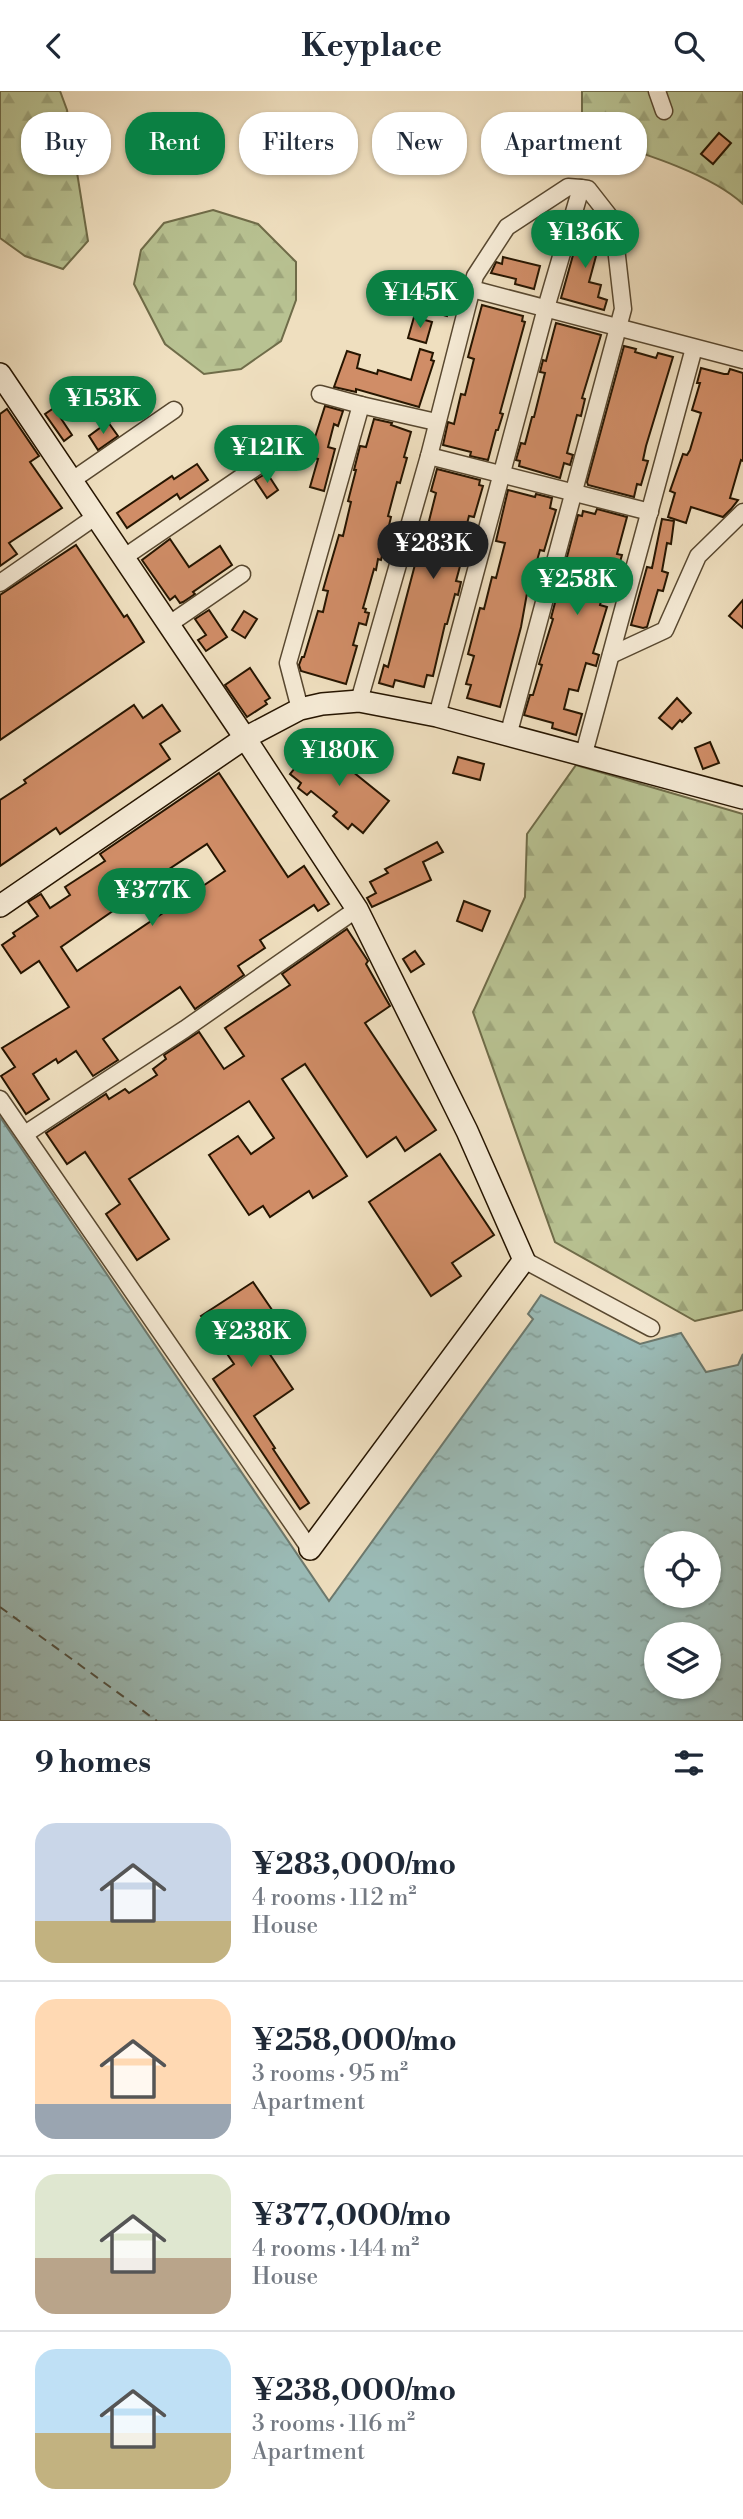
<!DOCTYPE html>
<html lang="en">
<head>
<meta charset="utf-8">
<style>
	body { margin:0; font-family:"Libre Bodoni",serif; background:#f6f6f7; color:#1f2937; height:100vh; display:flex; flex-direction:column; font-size:26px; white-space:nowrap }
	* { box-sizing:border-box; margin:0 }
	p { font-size:23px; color:#747a83 }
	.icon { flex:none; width:38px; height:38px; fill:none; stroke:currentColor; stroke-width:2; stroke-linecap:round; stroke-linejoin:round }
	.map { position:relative; height:1630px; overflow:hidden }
	.drawer { display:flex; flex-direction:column; background:#fff; flex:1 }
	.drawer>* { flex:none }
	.banner { position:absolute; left:21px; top:21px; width:702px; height:63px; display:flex; gap:14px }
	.fabs { position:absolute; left:644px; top:1440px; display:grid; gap:14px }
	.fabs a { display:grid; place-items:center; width:77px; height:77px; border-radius:50%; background:#fff; box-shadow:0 2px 5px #0004; font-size:35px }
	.price { position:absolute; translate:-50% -60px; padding:0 16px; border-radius:24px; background:#0b8043; color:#fff; font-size:23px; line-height:46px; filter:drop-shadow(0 2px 4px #0008) }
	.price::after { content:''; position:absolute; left:50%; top:42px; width:21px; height:16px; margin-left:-10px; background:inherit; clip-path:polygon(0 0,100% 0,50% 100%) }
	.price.selected { background:#222; color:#fff }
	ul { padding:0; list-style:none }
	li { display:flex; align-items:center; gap:21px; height:175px; padding:0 35px }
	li+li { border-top:2px solid #e0e1e3 }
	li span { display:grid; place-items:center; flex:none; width:196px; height:140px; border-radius:21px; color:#555 }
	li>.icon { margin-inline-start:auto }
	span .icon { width:84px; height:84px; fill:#fffc; stroke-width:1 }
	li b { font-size:30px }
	h2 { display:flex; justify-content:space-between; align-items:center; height:84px; padding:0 35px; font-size:30px }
	.pill { padding:0 24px; border-radius:28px; background:#fff; box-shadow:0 2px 5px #0004; font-size:24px; line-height:63px }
	.pill.selected { background:#0b8043; color:#fff }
	header { display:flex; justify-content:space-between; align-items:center; height:91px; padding:0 35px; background:#fff; font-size:32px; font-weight:700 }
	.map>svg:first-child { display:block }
	.forest { fill:url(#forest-firs); stroke:#6f6c49; stroke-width:2 }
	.water { fill:url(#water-ripples); stroke:#6c796e; stroke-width:2; fill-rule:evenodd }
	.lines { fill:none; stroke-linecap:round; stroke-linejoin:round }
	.ferry { stroke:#4f4f40; stroke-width:2; stroke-dasharray:9 7; stroke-linecap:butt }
	.building { fill:#d08d67; stroke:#261500; stroke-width:2; fill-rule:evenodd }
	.street-casing { stroke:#584830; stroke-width:19 }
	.secondary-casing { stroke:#261500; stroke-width:24 }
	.street { stroke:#f5ead5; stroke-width:16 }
	.secondary { stroke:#f5ead5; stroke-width:21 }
</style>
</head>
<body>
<header><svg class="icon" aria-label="back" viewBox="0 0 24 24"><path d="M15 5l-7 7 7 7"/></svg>Keyplace<svg class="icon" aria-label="search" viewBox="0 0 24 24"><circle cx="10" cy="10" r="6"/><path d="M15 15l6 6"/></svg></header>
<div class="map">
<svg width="743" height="1630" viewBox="0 0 743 1630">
	<defs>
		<pattern id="forest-firs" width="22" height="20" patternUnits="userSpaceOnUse" patternTransform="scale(1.75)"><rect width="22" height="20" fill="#b8c292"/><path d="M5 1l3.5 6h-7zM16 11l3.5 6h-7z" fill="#9ea67c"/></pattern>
		<pattern id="water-ripples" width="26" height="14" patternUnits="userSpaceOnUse" patternTransform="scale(1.75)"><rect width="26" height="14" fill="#9bbcb8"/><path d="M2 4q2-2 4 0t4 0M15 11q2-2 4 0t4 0" fill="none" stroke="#85a19c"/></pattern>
	</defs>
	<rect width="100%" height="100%" fill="#efdfbf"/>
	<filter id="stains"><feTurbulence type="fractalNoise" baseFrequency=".00286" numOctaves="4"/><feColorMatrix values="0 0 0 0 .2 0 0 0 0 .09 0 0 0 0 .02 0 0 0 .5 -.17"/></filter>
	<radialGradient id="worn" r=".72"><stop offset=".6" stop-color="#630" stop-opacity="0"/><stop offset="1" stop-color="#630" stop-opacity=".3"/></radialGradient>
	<g class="forest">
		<path d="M0,0H60L67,19L88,150L63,178L25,165L0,147Z"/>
		<path d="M582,0H743V113C708,80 629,58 582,43Z"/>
		<path d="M213,119L258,133L296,171V209L281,250L241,278L204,283L165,253L134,193L141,159L164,132Z"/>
		<path d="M576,674L743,723V1219L695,1230L555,1151L473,921L525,806L527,743Z"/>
	</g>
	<path class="water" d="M0,1026L329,1510L533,1228L528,1223L541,1204L640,1253L681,1242L706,1281L738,1274L743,1263V1630H0ZM656,1452H709V1505H656ZM656,1544H709V1596H656Z"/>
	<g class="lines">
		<path class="ferry" d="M0,1516L157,1630"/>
	</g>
	<g class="building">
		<path d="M719,42L731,52L713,73L701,63Z"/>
		<path d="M582,132L597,136L596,140L604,142L602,154H599L589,191L601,194L598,206L607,209L604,219L561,207Z"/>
		<path d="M503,166L540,175L534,198L515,193L516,188L491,182L496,171L502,173Z"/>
		<path d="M444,198L454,201L447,225L429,220L435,201L443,203Z"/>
		<path d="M482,214L523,225L522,230L525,231L500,322L503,323L498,339H496L488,369L470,365L471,361L443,354L448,331L454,333L461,303L465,304L474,268L468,266Z"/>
		<path d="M414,226L432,231L426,252L408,247Z"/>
		<path d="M556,232L601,244L582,307L585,308L581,325L577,324L567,362L573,364L570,374L564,372L560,387L519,375L520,370L516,369L521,352L525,353L532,326H534L545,282L540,281L543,269L546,270Z"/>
		<path d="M624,255L636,258L635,261L656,267L658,262L673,266L646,355L643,369L648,370L641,394L637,393L634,406L588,394L587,391Z"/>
		<path d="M420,258L433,262L431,269L434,270L419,316L356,298V301L334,296L347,260L360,264L357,277L377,283L378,279L411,289Z"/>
		<path d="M701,277L724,283H728L730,278L743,282V370L741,369L730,407L738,409L731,418L723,426L691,416L686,432L668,426L675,402L670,400L683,363L687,364L690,359L701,322L692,319L700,292H697Z"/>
		<path d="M325,315L343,320L338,335L334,333L328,356L335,358L324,400L310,396L318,368L309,365Z"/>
		<path d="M54,317L72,344L64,350L45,323Z"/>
		<path d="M7,318L39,365L30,371L62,417L9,452L17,463L0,475V323Z"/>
		<path d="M374,328L392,332L391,334L411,341L404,366L407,367L400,392L397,391L388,425L391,426L381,469L378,468L376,479L374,478L363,517L366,518L365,521L369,522L366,534L359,532L353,554L357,555L346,593L301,580L299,574L302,566H304L318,520L323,521L328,500L323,499L327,485L339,444L343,445L351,411L348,410L356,379H354L360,355L366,356Z"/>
		<path d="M108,331L118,345L98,359L89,345Z"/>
		<path d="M197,373L208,389L180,408L177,403L127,437L117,422L172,385L174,388Z"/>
		<path d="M437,378L480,389L479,394L483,395L474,426L469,425L462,452L466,453L456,490L461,491L458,504L455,503L447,533H445L433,585L427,584L424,596L395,589L393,596L379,592L384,574L388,576L417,466H420L436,402L431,400Z"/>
		<path d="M267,382L278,399L267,407L255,389Z"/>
		<path d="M508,399L535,406L536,403L552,407L550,417L556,419L544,460L540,459L531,491H529L521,536L500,616L467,607L471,594L466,593L474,565L468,563L480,517L484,518L492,486L496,487L505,452L496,450Z"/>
		<path d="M597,418L627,426L617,463L622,464L617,481L610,480L600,514L607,516L593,562L599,564L596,575L586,572L578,600L569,598L564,618L582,623L576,644L552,637L553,632L524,624L530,604H533L542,574L539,573L553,528L551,527L578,424L582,425L583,420L595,423Z"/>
		<path d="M662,428L674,430L671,453L667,452L662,480L668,482L663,500L658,499L647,536L643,537L631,534L647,476L652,477Z"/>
		<path d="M170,448L189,476L220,455L232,474L193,501L195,503L183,511L180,512L175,505L170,509L142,469Z"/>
		<path d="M76,454L124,526L127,524L144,551L0,649V504Z"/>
		<path d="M743,509V537L729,525Z"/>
		<path d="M209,519L227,546L206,560L198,549L206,544L195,528Z"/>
		<path d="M244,520L257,528L245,547L232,539Z"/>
		<path d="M250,577L270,607L265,610L267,613L247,626L225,594Z"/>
		<path d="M677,607L691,622L682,631L680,629L672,638L659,627Z"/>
		<path d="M134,614L143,627L162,614L180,640L160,653L170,668L60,743L56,737L0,775V709L26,692L24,689Z"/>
		<path d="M316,651L389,710L363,742L352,733L348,738L333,725L337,721L311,700L307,704L298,697L301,692L290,683Z"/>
		<path d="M710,651L719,672L703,678L695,657Z"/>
		<path d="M458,666L484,673L480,689L453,682Z"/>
		<path d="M219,682L288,786L304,775L329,813L318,820L314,814L260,849L265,857L238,875L244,884L195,918L180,896L103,948L118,969L93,985L76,960L58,972L56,968L33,983L49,1008L26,1023L1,985L15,976L2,957L69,916L39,870L21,882L2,854L15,845L13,842L38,825L28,811L41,803L50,817L70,804L65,796L105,770L100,763ZM207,753L225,780L77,880L61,856L120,815L118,812Z"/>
		<path d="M437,751L443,761L423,771L431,789L372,816L367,807L376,802L370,791L388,782L385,778Z"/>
		<path d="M464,810L490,820L482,840L457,830Z"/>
		<path d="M347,838L368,870L366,873L390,915L365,932L436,1039L405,1060L396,1046L367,1066L305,973L282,988L347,1085L313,1107L309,1100L270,1126L263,1115L249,1124L209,1064L238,1045L251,1063L274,1047L249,1010L129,1088L169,1148L137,1169L106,1123L120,1113L85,1061L67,1073L46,1042L106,1003L109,1008L125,998L129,1002L157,984L153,978L166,968L164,964L199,941L224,978L244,965L225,937L290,894L282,883Z"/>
		<path d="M415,860L424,873L411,881L403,868Z"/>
		<path d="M440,1063L494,1144L452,1172L461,1185L431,1205L369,1111Z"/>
		<path d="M253,1191L281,1232L259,1247L293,1298L254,1325L275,1357L273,1358L309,1412L300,1418L213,1288L234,1273L201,1225Z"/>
	</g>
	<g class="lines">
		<g class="street-casing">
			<g id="street">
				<path d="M657,0L664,20"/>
				<path d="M472,198L743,269"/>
				<path d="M320,303L361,314"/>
				<path d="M429,365L650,421"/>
				<path d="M71,390L174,319"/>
				<path d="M123,467L262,372"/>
				<path d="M0,492L95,426"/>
				<path d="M168,534L242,483"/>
				<path d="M611,564L665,539L698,465L743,421"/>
				<path d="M359,610L429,365L475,185L507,136L568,96L581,97L588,98L613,130L623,218L508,645"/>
				<path d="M300,618L288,572L361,314L436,331"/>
				<path d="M437,625L546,217L581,97"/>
				<path d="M583,666L694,257"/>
				<path d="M0,1008L310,1458"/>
				<path d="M25,1043L185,938L357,818"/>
				<path d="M524,1169L651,1237"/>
			</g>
		</g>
		<g class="secondary-casing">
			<g id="secondary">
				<path d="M0,283L245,647L357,818L467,1040L524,1169L310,1458"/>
				<path d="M0,815L245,647L300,618L322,613L359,610L437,625L743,707"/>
			</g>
		</g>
		<use href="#street" class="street"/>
		<use href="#secondary" class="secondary"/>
	</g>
	<rect width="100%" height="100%" filter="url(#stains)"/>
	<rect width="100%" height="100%" fill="url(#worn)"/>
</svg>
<div class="fabs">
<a><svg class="icon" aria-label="locate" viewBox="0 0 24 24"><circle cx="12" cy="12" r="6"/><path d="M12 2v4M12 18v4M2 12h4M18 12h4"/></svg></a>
<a><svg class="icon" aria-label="layers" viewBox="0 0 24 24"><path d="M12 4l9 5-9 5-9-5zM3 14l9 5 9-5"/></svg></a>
</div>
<b class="price" style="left:585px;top:179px">¥136K</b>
<b class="price" style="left:420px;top:239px">¥145K</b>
<b class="price" style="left:103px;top:345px">¥153K</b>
<b class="price" style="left:267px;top:394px">¥121K</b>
<b class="price selected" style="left:433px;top:490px">¥283K</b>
<b class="price" style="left:577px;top:526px">¥258K</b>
<b class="price" style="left:339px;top:697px">¥180K</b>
<b class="price" style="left:152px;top:837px">¥377K</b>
<b class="price" style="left:251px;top:1278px">¥238K</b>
<div class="banner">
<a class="pill">Buy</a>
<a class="pill selected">Rent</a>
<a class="pill">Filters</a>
<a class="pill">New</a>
<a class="pill">Apartment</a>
</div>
</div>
<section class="drawer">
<h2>9 homes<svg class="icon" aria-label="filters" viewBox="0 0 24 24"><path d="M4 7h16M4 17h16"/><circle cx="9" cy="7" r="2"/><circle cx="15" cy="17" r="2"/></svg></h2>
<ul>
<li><span style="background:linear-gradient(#c9d6e8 70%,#c2b280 0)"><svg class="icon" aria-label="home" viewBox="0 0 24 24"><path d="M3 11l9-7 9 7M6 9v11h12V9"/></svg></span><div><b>¥283,000/mo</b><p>4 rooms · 112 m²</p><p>House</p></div></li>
<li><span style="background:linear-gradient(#ffd9b3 75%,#9aa5b1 0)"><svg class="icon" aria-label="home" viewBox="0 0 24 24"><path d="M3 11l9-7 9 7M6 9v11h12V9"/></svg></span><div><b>¥258,000/mo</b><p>3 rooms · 95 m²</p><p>Apartment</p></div></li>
<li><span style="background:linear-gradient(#dfe7d0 60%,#b9a48a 0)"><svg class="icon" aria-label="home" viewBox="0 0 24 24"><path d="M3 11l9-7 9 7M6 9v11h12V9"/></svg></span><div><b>¥377,000/mo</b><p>4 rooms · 144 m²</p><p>House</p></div></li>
<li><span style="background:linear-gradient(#bfe0f5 60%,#c2b280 0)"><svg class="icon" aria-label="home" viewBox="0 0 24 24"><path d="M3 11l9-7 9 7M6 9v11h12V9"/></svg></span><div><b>¥238,000/mo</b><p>3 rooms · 116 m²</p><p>Apartment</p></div></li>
</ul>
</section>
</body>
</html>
